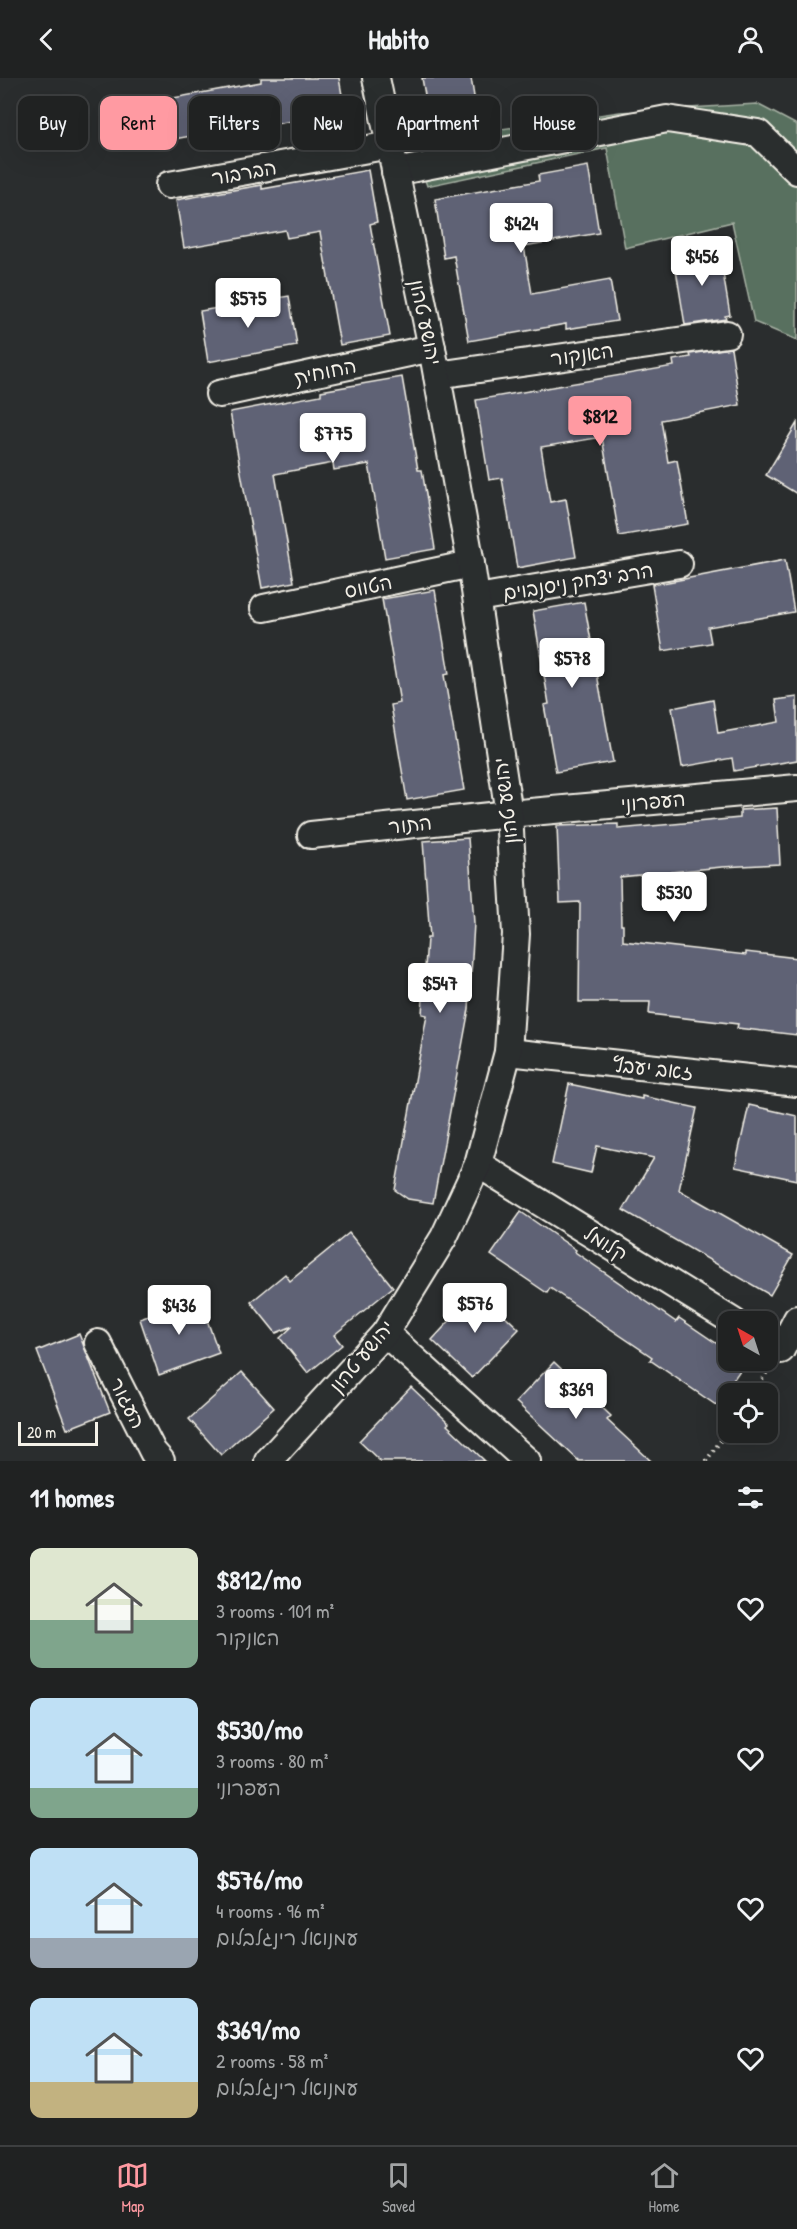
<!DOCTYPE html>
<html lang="en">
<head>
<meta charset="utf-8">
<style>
	body { margin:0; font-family:"Patrick Hand","Playpen Sans Hebrew",sans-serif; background:#2d2f2f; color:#f1f3f6; height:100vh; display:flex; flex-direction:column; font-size:22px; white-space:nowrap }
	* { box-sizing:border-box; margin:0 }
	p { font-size:20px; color:#a2a4a5 }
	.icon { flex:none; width:33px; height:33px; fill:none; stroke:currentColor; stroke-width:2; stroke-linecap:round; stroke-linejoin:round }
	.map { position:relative; height:1383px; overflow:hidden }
	.drawer { display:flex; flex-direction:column; background:#202222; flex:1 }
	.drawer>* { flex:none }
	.hud { position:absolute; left:18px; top:18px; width:762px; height:54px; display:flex; gap:12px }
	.needle { width:39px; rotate:321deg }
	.controls { position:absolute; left:718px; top:1233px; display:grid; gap:12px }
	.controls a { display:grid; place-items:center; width:60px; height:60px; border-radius:12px; background:#202222; box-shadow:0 6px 24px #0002,0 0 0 2px #3d3f40; font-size:30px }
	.scale { position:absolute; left:18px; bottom:15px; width:80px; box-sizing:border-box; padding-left:6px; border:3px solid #f4f1e8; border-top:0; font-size:16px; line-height:21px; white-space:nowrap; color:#f4f1e8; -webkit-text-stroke:4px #2a2d2e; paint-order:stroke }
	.price { position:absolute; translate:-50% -51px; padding:0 14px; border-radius:6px; background:#fff; color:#222; font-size:20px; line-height:39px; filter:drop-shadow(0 2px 3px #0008) }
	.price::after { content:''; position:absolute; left:50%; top:36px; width:18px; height:14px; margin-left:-9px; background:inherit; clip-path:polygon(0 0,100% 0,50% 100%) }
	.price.current { background:#ff9aa2; color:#111 }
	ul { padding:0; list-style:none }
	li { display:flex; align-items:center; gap:18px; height:150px; padding:0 30px }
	li span { display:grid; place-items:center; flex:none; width:168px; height:120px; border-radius:12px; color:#555 }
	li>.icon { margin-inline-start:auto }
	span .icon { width:72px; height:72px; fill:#fffc; stroke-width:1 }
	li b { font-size:26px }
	h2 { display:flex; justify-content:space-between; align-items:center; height:72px; padding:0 30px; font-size:26px }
	.pill { padding:0 21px; border-radius:12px; background:#202222; box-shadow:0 6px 24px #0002,0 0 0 2px #3d3f40; font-size:21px; line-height:54px }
	.pill.current { background:#ff9aa2; color:#111 }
	header { display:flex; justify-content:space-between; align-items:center; height:78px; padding:0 30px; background:#202222; font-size:27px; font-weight:800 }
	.tabs { display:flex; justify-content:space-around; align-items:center; height:84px; border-top:2px solid #3d3f40; background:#202222; font-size:16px; color:#a2a4a5 }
	.tabs a { display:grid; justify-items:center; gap:3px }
	.tabs .current { color:#ff9aa2 }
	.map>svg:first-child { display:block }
	.green { fill:#58705e; stroke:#a6b0a3; stroke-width:1.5 }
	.building { fill:#5f6274; stroke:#f4f1e8; stroke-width:1.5 }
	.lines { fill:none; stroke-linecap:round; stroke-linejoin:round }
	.street-casing { stroke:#f4f1e8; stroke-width:30 }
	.path { stroke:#f4f1e8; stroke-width:4; stroke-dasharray:1.5 4.5; stroke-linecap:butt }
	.street { stroke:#2a2d2e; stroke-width:26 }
	.labels { text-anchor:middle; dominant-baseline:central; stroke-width:5; stroke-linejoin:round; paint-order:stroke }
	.street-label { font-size:20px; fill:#f4f1e8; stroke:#2a2d2e }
</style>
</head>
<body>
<header><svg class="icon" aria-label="back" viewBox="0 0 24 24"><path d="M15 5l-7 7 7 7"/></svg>Habito<svg class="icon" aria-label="person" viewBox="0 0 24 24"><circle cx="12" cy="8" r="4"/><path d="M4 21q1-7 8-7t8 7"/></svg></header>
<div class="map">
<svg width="797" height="1383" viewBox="0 0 797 1383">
	<rect width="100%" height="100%" fill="#2a2d2e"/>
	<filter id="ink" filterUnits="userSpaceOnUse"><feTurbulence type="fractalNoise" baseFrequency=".0167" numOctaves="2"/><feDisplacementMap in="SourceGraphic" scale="12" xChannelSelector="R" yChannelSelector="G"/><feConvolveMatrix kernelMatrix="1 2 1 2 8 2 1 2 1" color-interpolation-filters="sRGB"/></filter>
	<g filter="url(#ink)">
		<path class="green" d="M757,26L797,47V262L754,244L732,144L625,170L607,70L427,108L412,64L620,34Z"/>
		<g class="building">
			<path d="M261,0H339L345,34L269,47V44L158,64L151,24L261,4Z"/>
			<path d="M422,0H471L476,31L429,40Z"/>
			<path d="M588,88L599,155L524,168L532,216L610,202L617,243L566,251V246L469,263L454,178L444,180L435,121L539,103L538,97Z"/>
			<path d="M368,92L377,144L370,146L390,258L340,267L320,154L287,160L285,152L184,170L176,122L262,107V111Z"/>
			<path d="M719,171L730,237L725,238L726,241L685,247L674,179Z"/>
			<path d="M289,218L297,268L208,284L200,233Z"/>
			<path d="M731,270L740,327L661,342L668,384L677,382L688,446L619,458L602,359L541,369L550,424L566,421L576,479L517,490L502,400L489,402L476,322L674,288L673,282L691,279L690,276Z"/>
			<path d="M402,299L418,392H422L435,471L385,480L369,386L334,392L333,385L275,396L294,504L262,510L230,334L321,317V313Z"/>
			<path d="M797,345V416L766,397Z"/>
			<path d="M785,482L794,534L708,549L711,565L663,573L652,507Z"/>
			<path d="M435,512L449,596L444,597L464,712L407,722L391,627L400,625L382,521Z"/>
			<path d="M584,524L613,684L556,694L544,627L549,626L533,533Z"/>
			<path d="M797,619V682L734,693L732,680L682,689L672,630L713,622L718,655L779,644L776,622Z"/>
			<path d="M777,730L780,786L722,789L620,799L621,847H623V863L746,877V874L797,880V957L737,950L738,946L649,936L650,924H579L580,824L560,825L557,748L618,746V751L740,740V732Z"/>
			<path d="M468,760L474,845L469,931L433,1125L408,1121L395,1112L427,937L422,936L427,860H430L423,763Z"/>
			<path d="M569,1006L642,1021V1018L697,1030L679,1112L793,1177L770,1217L623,1132L654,1080L597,1068L591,1095L552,1086Z"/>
			<path d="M749,1027L797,1038V1102L735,1089Z"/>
			<path d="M521,1134L576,1172L575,1174L676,1244L679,1240L729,1274V1282H741L745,1285L716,1327L650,1282L652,1279L550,1210L547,1215L491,1177Z"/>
			<path d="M349,1155L393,1209L334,1257L342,1267L308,1295L280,1260L293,1248L276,1255L251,1224L285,1196L290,1203Z"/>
			<path d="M478,1212L519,1251L472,1300L432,1262Z"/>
			<path d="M199,1220L219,1275L159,1297L140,1241Z"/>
			<path d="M79,1256L110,1334L67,1351L37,1273Z"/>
			<path d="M554,1284L611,1338L607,1342L651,1383H579L516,1324Z"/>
			<path d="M242,1294L274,1330L221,1377L189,1341Z"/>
			<path d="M411,1309L449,1345L447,1347L485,1383H380L359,1363Z"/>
		</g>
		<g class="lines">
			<g class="street-casing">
				<g id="street">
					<path d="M395,94L667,41L758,55L797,93"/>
					<path d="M169,107L390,67"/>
					<path d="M437,297L727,256"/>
					<path d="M219,316L432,270"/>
					<path d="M477,520L679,486"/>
					<path d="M264,530L471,486"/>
					<path d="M311,757L509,736L797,710"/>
					<path d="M508,974L797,1005"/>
					<path d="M478,1086L734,1244"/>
					<path d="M385,1255L527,1383"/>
					<path d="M768,1264L781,1272L797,1241"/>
					<path d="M98,1265L153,1374L161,1383"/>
					<path d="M268,1383L385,1255L444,1159L478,1086L508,974L516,856L509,736L471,486L432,270L376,0"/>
				</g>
			</g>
			<g class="path">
				<path d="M752,1316L767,1294"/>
				<path d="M706,1383L729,1351"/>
			</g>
			<use href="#street" class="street"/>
		</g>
	</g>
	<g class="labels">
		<g class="street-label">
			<text transform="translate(244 94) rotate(-10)">הברבור</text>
			<text transform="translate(426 244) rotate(78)">יהושע טהון</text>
			<text transform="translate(582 276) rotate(-8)">האנקור</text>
			<text transform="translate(325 293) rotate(-12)">החוחית</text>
			<text transform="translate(578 503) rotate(-9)">הרב יצחק ניסנבוים</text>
			<text transform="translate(368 508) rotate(-12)">הטווס</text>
			<text transform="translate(505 723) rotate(-97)">יהושע טהון</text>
			<text transform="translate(653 723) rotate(-5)">העפרוני</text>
			<text transform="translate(410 746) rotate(-6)">התור</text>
			<text transform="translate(653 990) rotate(6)">זאב יעבץ</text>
			<text transform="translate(606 1165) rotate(32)">קלומל</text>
			<text transform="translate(361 1278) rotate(-50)">יהושע טהון</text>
			<text transform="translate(128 1325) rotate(63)">העגור</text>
		</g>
	</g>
</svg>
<div class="controls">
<a><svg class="needle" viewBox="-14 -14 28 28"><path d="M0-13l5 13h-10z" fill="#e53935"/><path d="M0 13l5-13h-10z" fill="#a2a4a5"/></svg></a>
<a><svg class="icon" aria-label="locate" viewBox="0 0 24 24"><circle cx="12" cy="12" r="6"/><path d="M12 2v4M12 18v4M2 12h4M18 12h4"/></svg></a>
</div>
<div class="scale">20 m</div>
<b class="price" style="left:521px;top:176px">$424</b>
<b class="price" style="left:702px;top:209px">$456</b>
<b class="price" style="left:248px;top:251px">$575</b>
<b class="price current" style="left:600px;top:369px">$812</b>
<b class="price" style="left:333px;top:386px">$775</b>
<b class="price" style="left:572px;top:611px">$578</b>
<b class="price" style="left:674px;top:845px">$530</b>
<b class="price" style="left:440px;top:936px">$547</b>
<b class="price" style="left:475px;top:1256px">$576</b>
<b class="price" style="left:179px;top:1258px">$436</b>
<b class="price" style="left:576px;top:1342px">$369</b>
<div class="hud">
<a class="pill">Buy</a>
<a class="pill current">Rent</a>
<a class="pill">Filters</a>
<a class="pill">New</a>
<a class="pill">Apartment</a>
<a class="pill">House</a>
</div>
</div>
<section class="drawer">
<h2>11 homes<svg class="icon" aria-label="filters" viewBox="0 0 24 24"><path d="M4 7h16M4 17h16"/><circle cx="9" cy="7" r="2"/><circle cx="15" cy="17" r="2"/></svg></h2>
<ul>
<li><span style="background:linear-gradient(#dfe7d0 60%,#7fa58c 0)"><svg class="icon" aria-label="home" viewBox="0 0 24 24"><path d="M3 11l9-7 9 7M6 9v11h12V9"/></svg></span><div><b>$812/mo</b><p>3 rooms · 101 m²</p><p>האנקור</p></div><svg class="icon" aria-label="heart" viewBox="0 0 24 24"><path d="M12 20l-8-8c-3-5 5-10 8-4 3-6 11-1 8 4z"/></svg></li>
<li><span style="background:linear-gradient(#bfe0f5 75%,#7fa58c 0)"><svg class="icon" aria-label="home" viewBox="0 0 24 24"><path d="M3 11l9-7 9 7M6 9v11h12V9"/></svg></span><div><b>$530/mo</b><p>3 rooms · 80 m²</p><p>העפרוני</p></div><svg class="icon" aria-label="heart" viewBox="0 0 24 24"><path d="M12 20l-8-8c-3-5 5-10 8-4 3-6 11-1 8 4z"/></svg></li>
<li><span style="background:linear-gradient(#bfe0f5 75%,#9aa5b1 0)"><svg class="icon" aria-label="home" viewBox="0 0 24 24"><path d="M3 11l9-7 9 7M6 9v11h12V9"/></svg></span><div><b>$576/mo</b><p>4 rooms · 96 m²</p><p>עמנואל רינגלבלום</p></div><svg class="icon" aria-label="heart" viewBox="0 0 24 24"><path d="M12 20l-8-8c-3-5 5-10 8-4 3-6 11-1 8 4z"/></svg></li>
<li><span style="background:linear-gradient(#bfe0f5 70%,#c2b280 0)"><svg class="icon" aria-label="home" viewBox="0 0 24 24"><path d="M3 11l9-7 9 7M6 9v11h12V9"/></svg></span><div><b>$369/mo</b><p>2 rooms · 58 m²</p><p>עמנואל רינגלבלום</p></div><svg class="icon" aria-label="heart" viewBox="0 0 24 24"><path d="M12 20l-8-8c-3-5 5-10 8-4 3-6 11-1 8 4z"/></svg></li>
</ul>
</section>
<nav class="tabs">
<a class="current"><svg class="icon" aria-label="map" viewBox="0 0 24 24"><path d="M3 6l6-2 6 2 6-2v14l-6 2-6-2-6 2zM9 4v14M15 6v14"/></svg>Map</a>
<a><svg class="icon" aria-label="saved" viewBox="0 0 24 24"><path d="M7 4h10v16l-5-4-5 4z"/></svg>Saved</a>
<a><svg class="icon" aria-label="home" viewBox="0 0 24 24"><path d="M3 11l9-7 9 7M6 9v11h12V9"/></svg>Home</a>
</nav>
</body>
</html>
